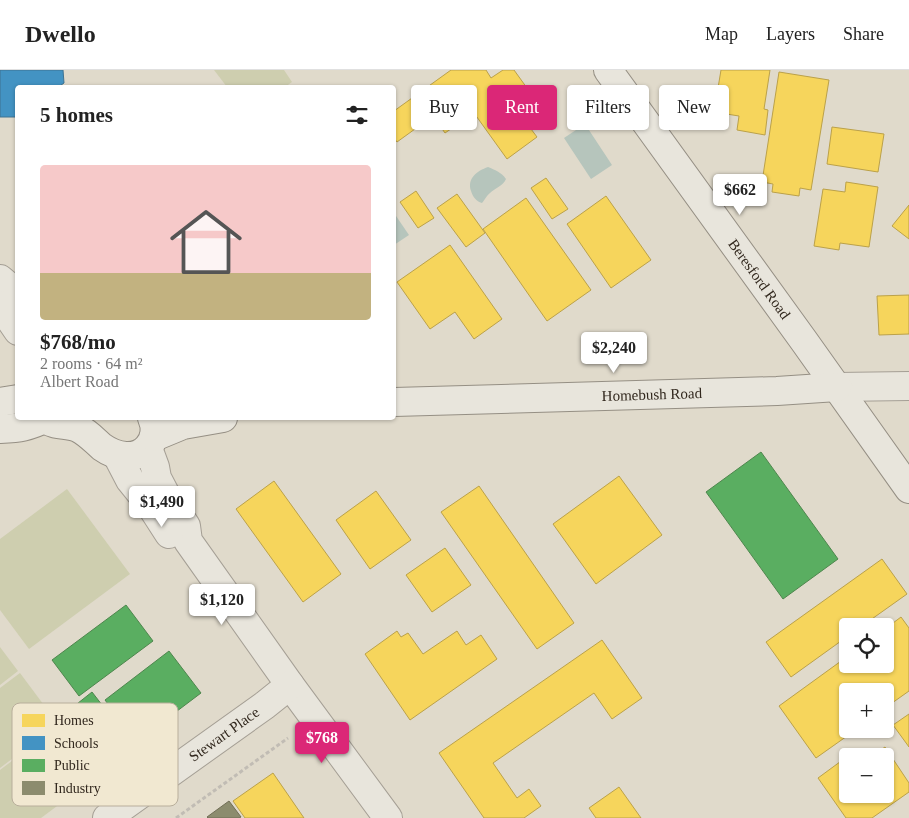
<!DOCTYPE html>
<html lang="en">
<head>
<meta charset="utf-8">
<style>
	body { margin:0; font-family:Georgia,serif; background:#f6f6f6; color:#222; height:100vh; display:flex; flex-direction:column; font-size:19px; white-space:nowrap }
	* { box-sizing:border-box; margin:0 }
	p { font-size:16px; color:#767676 }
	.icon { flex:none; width:28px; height:28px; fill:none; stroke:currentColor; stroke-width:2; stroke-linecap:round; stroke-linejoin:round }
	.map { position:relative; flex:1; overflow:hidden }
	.side { position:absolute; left:15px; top:15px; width:381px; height:335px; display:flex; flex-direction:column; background:#fff; border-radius:5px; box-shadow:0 1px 4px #0004 }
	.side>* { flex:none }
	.top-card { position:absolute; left:411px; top:15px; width:422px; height:45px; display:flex; gap:10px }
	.controls { position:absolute; left:839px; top:548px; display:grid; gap:10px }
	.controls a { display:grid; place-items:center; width:55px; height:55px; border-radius:5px; background:#fff; box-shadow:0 1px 4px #0004; font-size:25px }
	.price { position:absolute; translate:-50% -42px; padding:0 11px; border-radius:5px; background:#fff; color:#222; font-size:16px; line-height:32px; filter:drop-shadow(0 1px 2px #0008) }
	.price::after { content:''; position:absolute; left:50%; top:30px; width:15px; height:11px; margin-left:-8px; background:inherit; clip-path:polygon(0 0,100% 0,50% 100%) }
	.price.selected { background:#db2777; color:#fff }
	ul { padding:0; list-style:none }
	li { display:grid; align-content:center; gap:10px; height:265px; padding:0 25px }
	li span { display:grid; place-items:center; height:155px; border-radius:5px; color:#555 }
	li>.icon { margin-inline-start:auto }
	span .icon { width:90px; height:90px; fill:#fffc; stroke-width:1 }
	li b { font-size:21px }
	h2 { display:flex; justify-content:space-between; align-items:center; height:60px; padding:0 25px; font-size:21px }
	.chip { padding:0 18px; border-radius:5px; background:#fff; box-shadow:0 1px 4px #0004; font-size:18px; line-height:45px }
	.chip.selected { background:#db2777; color:#fff }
	header { display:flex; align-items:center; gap:30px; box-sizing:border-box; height:70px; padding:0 25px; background:#fff; border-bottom:1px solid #e0e0e0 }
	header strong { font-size:24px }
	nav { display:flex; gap:28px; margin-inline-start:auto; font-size:18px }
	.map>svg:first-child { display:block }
	.green { fill:#ceceaf }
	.water { fill:#b6c5bc }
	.homes { fill:#f6d55c; stroke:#bba149 }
	.schools { fill:#4393c3; stroke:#3e7392 }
	.public { fill:#5aae61; stroke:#4e864d }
	.industry { fill:#8c8c6e; stroke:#716e56 }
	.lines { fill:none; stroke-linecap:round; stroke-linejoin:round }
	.minor-casing { stroke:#a59f95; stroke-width:30 }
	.tertiary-casing { stroke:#a59f95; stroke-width:30 }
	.secondary-casing { stroke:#958f84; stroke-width:30 }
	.path { stroke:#c1bcb4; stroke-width:3; stroke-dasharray:4 2.5; stroke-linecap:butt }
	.minor { stroke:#e8e5dc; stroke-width:28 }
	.tertiary { stroke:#e8e5dc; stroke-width:28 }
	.secondary { stroke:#e8e5dc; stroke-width:28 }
	.labels { text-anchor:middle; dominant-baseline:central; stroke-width:5; stroke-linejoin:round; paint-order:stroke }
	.street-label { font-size:15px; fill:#32281e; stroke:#f1e8d1 }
	.key { fill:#f1e8d1; stroke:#b8ae9b; stroke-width:1 }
	.key-label { font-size:14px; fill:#32281e }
</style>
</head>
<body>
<header>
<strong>Dwello</strong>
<nav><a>Map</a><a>Layers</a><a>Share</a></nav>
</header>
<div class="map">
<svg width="909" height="748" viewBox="0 0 909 748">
	<rect width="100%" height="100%" fill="#e0dacb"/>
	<g class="green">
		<path d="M214,0H284L292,12L285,17H227Z"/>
		<path d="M67,419L130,504L29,579L0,540V469Z"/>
		<path d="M0,577L18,601L0,615Z"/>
		<path d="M20,603L58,654L0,698V618Z"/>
		<path d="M58,656L96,707L41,748H0V700Z"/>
	</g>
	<g class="water">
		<path d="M585,54L612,95L591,109L564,68Z"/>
		<path d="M488,97C495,100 501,102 506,109C503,116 495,118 490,123C486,126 485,130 482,133C476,131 473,127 471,121C467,108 477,101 488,97Z"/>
		<path d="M394,143L409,165L394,175Z"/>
	</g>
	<g class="homes">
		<path d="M451,0H486L491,8L503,0H514L545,43L528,55L537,67L507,89L474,43L445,63L433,46L397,72L394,68V41Z"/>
		<path d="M721,0H770L764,39L768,40L765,65L737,60L739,46L714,42Z"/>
		<path d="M779,2L829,10L811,120L800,118L799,126L772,122L773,114L762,112Z"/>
		<path d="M832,57L884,64L878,102L827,94Z"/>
		<path d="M546,108L568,139L552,149L531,118Z"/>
		<path d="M846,112L878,117L869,177L840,173L839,180L814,176L823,119L845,122Z"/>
		<path d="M416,121L434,148L418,158L400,132Z"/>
		<path d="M457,124L485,163L466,177L437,138Z"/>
		<path d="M606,126L651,190L611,218L567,154Z"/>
		<path d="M526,128L591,220L547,251L483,159Z"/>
		<path d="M909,135V169L892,156Z"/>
		<path d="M450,175L502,249L474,269L455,242L430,259L397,212Z"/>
		<path d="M909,225V264L879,265L877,226Z"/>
		<path d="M619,406L662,465L596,514L553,454Z"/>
		<path d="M274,411L341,504L303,532L236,439Z"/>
		<path d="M479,416L574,553L537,579L441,442Z"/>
		<path d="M376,421L411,470L370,499L336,450Z"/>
		<path d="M445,478L471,515L432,542L406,505Z"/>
		<path d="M882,489L907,524L862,556H848V566L791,607L766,572Z"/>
		<path d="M901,547L909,558V621L885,638V621H848V659H857L816,688L779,636L848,586V594H885V559Z"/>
		<path d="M397,561L401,567L408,563L423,584L457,561L466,575L481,565L497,589L410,650L365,584Z"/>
		<path d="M602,570L642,628L612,649L594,623L493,693L517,728L529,719L541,736L524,748H484L439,683Z"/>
		<path d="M909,644V677L893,655Z"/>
		<path d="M885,677L909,713V722L872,748H846L818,708L848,686V724H885V686H872Z"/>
		<path d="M855,681L859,686H848Z"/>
		<path d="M273,703L304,748H245L233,731Z"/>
		<path d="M619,717L641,748H596L589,738Z"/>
	</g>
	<path class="schools" d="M0,0H63L64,13L57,18H18V47H0Z"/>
	<g class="public">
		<path d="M761,382L838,489L783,529L706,422Z"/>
		<path d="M126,535L153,571L79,626L52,590Z"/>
		<path d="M169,581L201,623L136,672L105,630Z"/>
		<path d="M92,622L133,675L108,694L68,641Z"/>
	</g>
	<path class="industry" d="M229,731L241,747L239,748H208L207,747Z"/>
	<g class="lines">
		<g class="minor-casing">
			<g id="minor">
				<path d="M0,209L6,214L18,229"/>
				<path d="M0,235L18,261"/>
				<path d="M148,378L155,397L157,408L169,431L186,456L188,471L290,615L388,748"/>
				<path d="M117,385L130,410L151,436L169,464"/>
				<path id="s1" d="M107,748L265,635L290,615"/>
			</g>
		</g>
		<g class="tertiary-casing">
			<path id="tertiary" d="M837,317L909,316"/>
		</g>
		<g class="secondary-casing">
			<g id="secondary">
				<path id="s2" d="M608,0L804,271L909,419"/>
				<path d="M0,332L18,329"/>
				<path id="s3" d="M394,332L777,321L837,317"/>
				<path d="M45,348C54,357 66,353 78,358C88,363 94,370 102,377C116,387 136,391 148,377C156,368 156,357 152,348"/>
				<path d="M0,359C19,358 29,357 46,348"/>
				<path d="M154,367L183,355L223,348"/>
			</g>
		</g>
		<path class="path" d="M176,748L288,668"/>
		<use href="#minor" class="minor"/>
		<use href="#tertiary" class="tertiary"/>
		<use href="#secondary" class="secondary"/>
	</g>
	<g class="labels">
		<g class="street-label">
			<text stroke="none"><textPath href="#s2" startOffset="258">Beresford Road</textPath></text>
			<text stroke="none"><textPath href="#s3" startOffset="258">Homebush Road</textPath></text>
			<text stroke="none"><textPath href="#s1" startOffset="144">Stewart Place</textPath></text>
		</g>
	</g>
	<rect x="12" y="633" width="166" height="103" rx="8" class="key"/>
	<rect x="22" y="644" width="23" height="13" fill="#f6d55c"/>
	<rect x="22" y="666" width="23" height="14" fill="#4393c3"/>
	<rect x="22" y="689" width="23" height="13" fill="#5aae61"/>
	<rect x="22" y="711" width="23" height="14" fill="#8c8c6e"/>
	<g class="key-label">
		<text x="54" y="655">Homes</text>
		<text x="54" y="678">Schools</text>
		<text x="54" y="700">Public</text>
		<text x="54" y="723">Industry</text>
	</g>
</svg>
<div class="controls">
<a><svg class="icon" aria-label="locate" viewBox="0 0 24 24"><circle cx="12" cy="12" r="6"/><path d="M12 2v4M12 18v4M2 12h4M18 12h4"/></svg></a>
<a>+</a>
<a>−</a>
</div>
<b class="price" style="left:740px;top:146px">$662</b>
<b class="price" style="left:614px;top:304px">$2,240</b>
<b class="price" style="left:162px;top:458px">$1,490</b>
<b class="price" style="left:222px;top:556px">$1,120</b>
<b class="price selected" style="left:322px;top:694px">$768</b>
<div class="top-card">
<a class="chip">Buy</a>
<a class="chip selected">Rent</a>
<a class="chip">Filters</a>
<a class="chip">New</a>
</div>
<section class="side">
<h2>5 homes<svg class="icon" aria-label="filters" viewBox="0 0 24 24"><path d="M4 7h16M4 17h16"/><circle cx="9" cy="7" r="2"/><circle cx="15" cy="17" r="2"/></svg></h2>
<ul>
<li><span style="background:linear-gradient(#f6c9c9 70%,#c2b280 0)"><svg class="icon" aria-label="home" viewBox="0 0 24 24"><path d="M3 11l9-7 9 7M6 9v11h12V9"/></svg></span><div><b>$768/mo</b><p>2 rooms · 64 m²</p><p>Albert Road</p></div></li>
</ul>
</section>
</div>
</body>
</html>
